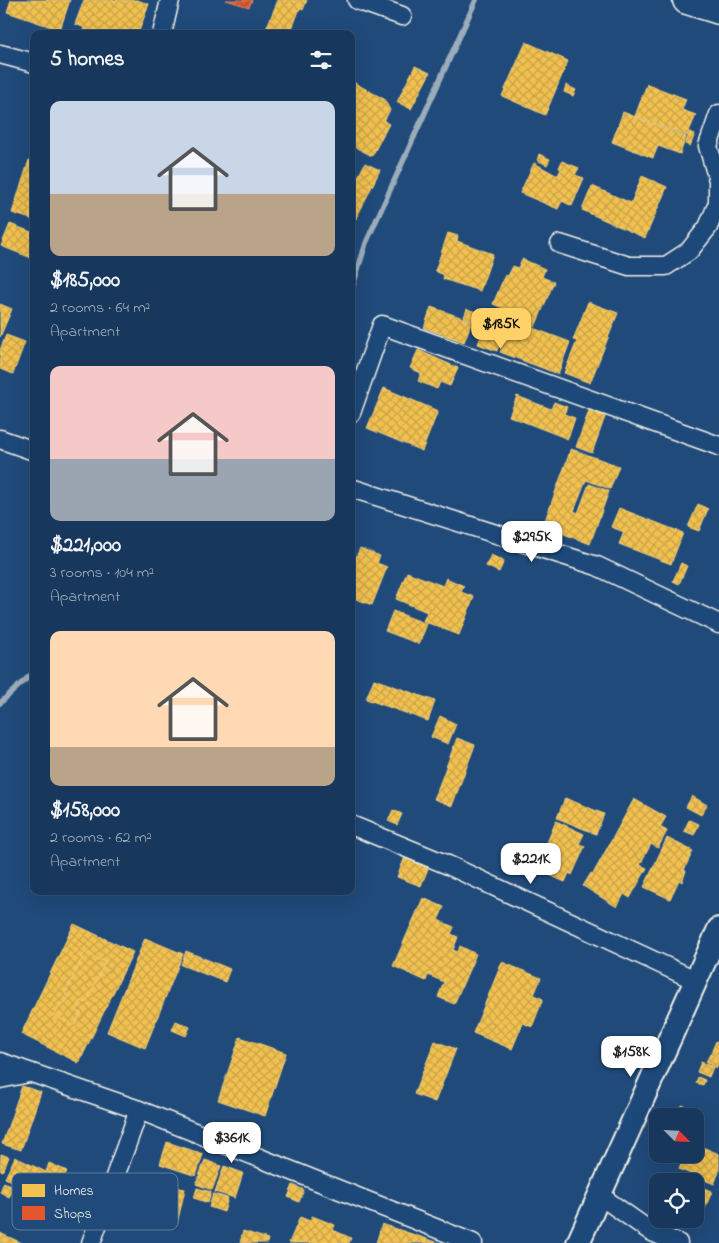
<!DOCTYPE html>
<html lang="en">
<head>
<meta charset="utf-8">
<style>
	body { margin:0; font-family:"Indie Flower",sans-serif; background:#244365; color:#f1f3f6; height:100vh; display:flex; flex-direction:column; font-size:19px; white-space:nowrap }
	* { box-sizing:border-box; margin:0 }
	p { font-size:16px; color:#9eacbb }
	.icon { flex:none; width:28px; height:28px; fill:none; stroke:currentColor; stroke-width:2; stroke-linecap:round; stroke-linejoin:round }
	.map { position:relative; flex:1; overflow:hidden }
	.side { position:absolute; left:30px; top:30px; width:325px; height:865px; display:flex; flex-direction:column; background:#17385c; border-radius:10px; box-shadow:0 5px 20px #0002,0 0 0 1px #365272 }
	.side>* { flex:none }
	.needle { width:32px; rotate:114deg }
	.tools { position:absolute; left:649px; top:1108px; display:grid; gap:10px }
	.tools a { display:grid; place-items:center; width:55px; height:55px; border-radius:10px; background:#17385c; box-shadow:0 5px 20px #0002,0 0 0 1px #365272; font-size:25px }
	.price { position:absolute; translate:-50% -42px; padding:0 11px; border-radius:10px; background:#fff; color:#222; font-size:16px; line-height:32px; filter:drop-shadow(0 1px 2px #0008) }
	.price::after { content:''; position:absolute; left:50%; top:30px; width:15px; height:11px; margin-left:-8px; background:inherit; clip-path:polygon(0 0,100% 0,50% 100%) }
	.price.active { background:#ffd166; color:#111 }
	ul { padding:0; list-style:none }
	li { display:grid; align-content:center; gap:10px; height:265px; padding:0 20px }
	li span { display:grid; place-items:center; height:155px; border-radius:10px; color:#555 }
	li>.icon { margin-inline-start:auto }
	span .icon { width:90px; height:90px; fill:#fffc; stroke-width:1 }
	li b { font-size:21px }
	h2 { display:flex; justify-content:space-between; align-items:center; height:60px; padding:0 20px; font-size:21px }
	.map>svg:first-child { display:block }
	.homes { fill:url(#homes-cross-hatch); stroke:#f3cf7c; fill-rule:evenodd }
	.shops { fill:url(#shops-cross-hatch); stroke:#e98566 }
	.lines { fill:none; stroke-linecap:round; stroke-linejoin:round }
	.stream { stroke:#9cacbb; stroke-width:5.5 }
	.minor-casing { stroke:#f4f1e8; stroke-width:21 }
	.tertiary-casing { stroke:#f4f1e8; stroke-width:26 }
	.trunk-casing { stroke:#f4f1e8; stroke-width:31 }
	.minor { stroke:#1f4a7a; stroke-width:18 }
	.tertiary { stroke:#1f4a7a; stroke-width:22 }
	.trunk { stroke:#1f4a7a; stroke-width:28 }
	.key { fill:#1f4a7a; stroke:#5f7c9b; stroke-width:1 }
	.key-label { font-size:14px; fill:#f4f1e8 }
</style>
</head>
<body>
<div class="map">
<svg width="719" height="1243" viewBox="0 0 719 1243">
	<defs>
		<pattern id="homes-cross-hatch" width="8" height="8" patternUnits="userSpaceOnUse" patternTransform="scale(1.25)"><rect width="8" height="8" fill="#f2c14e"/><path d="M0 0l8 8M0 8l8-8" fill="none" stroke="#c8a34c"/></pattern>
		<pattern id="shops-cross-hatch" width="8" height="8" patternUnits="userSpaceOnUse" patternTransform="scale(1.25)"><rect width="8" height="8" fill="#e4572e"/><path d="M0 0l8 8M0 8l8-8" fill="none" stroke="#ae5236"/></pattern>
	</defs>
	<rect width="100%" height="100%" fill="#1f4a7a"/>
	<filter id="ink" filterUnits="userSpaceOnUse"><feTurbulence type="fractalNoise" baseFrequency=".02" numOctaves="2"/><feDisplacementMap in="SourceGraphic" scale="10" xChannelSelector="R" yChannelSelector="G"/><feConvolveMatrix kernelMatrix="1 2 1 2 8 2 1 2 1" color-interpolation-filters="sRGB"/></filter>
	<g filter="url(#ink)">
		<g class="homes">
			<path d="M11,0H70L60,30L7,12Z"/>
			<path d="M84,0H137L149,4L138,34H82L85,28L75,24Z"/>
			<path d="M278,0H307L303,10L300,8L290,34H264Z"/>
			<path d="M526,42L568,61L545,115L502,96Z"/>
			<path d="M415,66L430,73L411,109L397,102Z"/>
			<path d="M351,81L384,99L390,110L384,121L389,124L372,156L351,145Z"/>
			<path d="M647,84L686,99L682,110L696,115L687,136L635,116Z"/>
			<path d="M566,85L576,90L573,96L564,92Z"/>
			<path d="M623,112L686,137L680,154L658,146L653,158L612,142Z"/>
			<path d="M690,132L695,134L690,146L685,144Z"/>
			<path d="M539,154L550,159L547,165L537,160Z"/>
			<path d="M29,160L34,161V220L12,213Z"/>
			<path d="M562,161L579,168L575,175L584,178L572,206L562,201L558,209L520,193L534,163L556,175H558L561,169L559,168Z"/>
			<path d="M365,163L380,170L356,219L351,217V191Z"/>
			<path d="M642,176L667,187L645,238L582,210L592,186L631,203Z"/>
			<path d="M10,224L34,233V259L1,246Z"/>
			<path d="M448,233L458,236L457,241L493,254L480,291L443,279L444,275L435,271Z"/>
			<path d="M522,259L545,269L542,277L554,282L535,327L503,313L505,309L493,304L505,275L508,276L513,266L518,268Z"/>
			<path d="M588,302L618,313L590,383L564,373L577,341L573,340Z"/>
			<path d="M0,304L12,309L0,337Z"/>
			<path d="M431,307L472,321L464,342L424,328Z"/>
			<path d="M467,309L476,312L472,320L464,317Z"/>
			<path d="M490,312L570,342L558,374L500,352L506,340L501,339L497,351L478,344Z"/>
			<path d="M6,335L25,342L13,374L0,369V350Z"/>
			<path d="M418,350L458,368L450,386L440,382L437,389L418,381L421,373L410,368Z"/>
			<path d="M384,388L438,411L422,451L367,428Z"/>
			<path d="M517,396L551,409L554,402L567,407L564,414L575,418L568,439L509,416Z"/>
			<path d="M590,408L606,414L592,453L576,447Z"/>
			<path d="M571,449L619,466L610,489L586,480L574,511L578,513L589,484L609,491L590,544L543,526Z"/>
			<path d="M698,504L708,509L699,531L688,527Z"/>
			<path d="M619,508L683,533L671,564L619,544L624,532L611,527Z"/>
			<path d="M360,548L380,556L377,563L387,567L372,605L351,597V554L356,557Z"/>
			<path d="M491,555L504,561L499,572L486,566Z"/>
			<path d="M681,563L687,566L679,584L673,581Z"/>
			<path d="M407,572L443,586L446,578L464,586L461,592L474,597L459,635L423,621L427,612L396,599Z"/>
			<path d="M393,611L427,624L419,644L385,631Z"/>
			<path d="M374,679L435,701L428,721L366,699Z"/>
			<path d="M440,716L456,724L448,744L431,737Z"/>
			<path d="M457,738L475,745L452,806L434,799Z"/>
			<path d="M692,796L707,805L701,815L686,807Z"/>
			<path d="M565,798L604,814L596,834L557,818Z"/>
			<path d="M634,799L666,817L660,827L667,831L658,848L651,844L640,865L647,868L630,898L624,894L617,907L583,886L591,873L593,874Z"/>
			<path d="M393,810L402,814L397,825L388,821Z"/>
			<path d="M689,820L699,824L694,835L684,831Z"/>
			<path d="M556,821L584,834L579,844L585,846L572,875L569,873L565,882L536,869Z"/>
			<path d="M667,838L693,851L684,870L686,871L682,882L679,880L670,899L644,887Z"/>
			<path d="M405,857L429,866L421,886L397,877Z"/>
			<path d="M423,898L444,907L438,920L454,927L451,934L458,937L453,950L458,952L460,946L476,954L454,1004L438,997L444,982L428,975L426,981L393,966Z"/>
			<path d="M74,924L133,952L79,1063L21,1034ZM85,952L105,962L86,1003L81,1001L76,1011L81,1013L75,1025L54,1016L61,1003L65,1004L69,996L65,994Z"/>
			<path d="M145,938L183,954L145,1048L107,1032Z"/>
			<path d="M186,951L230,969L225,982L181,965Z"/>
			<path d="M85,952L105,962L86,1003L81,1001L76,1011L81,1013L75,1025L54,1016L61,1003L65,1004L69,996L65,994Z"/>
			<path d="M502,962L541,978L534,995L543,999L532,1027L523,1023L512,1049L473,1033Z"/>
			<path d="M176,1021L190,1027L186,1036L172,1030Z"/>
			<path d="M240,1037L286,1053L265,1116L218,1100Z"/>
			<path d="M435,1041L456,1049L435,1102L414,1094Z"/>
			<path d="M716,1041L719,1042V1057L711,1053Z"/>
			<path d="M710,1054L719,1058L717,1068L706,1062Z"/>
			<path d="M701,1062L713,1067L709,1077L697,1072Z"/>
			<path d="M698,1077L705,1080L703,1085L696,1083Z"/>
			<path d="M22,1086L41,1092L21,1150L2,1144Z"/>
			<path d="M682,1105L701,1113L695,1128V1116H677Z"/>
			<path d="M167,1142L203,1154L196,1176L160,1164Z"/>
			<path d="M695,1144L719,1154V1172L714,1184L679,1169L686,1154H695Z"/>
			<path d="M1,1154L9,1157L3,1171L0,1170Z"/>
			<path d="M15,1157L46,1172L49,1163L67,1171L63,1180L74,1185L65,1206L5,1178Z"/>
			<path d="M205,1160L221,1166L212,1190L196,1184Z"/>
			<path d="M224,1166L243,1173L235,1198L215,1192Z"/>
			<path d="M676,1176L689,1181H674Z"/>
			<path d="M4,1182L14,1187L9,1197L0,1192Z"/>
			<path d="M695,1184L712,1191L701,1219L695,1217Z"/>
			<path d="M165,1185L185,1189L177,1224L158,1219Z"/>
			<path d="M293,1185L304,1190L299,1202L288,1197Z"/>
			<path d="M197,1188L211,1192L208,1203L194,1198Z"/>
			<path d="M213,1194L228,1198L224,1212L209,1207Z"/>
			<path d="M312,1216L335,1225L333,1230L351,1238L349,1243H289L300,1217L310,1221Z"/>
			<path d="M382,1224L439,1243H376Z"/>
			<path d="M243,1231L268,1239L267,1243H240Z"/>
			<path d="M0,1233L22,1243H0Z"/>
		</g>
		<path class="shops" d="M226,0H252L249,7Z"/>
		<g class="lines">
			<g class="stream">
				<path d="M351,292L366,243L476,0"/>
				<path d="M0,703L34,672"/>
			</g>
			<g class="minor-casing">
				<g id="minor">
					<path d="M357,0L402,16"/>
					<path d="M162,34L170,0"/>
					<path d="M0,54L34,63"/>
					<path d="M560,244L629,266H666L689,251L708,227L718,203V180L708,146L719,114"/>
					<path d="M351,413L382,325L719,446"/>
					<path d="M0,439L34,451"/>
					<path d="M351,488L597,566L719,624"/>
					<path d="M351,825L448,865L695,980"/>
					<path d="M0,1062L139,1110L473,1243"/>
					<path d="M0,1079L29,1073"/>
					<path d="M599,1195L650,1231L678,1243"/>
					<path d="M91,1243L139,1110"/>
				</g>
			</g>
			<g class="tertiary-casing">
				<path id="tertiary" d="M578,1243L719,929"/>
			</g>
			<g class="trunk-casing">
				<path id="trunk" d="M687,0L719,10"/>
			</g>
			<use href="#minor" class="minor"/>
			<use href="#tertiary" class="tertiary"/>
			<use href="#trunk" class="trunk"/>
		</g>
	</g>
	<rect x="12" y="1173" width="166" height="57" rx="8" class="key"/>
	<rect x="22" y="1184" width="23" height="13" fill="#f2c14e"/>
	<rect x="22" y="1206" width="23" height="14" fill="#e4572e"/>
	<g class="key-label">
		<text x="54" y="1195">Homes</text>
		<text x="54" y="1218">Shops</text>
	</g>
</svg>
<div class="tools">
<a><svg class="needle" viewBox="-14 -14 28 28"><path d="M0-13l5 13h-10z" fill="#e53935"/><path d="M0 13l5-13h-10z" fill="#9eacbb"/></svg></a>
<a><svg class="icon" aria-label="locate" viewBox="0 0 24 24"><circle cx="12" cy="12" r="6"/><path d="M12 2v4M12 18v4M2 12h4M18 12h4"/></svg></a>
</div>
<b class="price active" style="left:501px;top:350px">$185K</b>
<b class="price" style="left:532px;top:563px">$295K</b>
<b class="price" style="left:531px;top:885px">$221K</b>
<b class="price" style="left:631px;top:1078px">$158K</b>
<b class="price" style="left:232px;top:1164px">$361K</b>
<section class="side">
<h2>5 homes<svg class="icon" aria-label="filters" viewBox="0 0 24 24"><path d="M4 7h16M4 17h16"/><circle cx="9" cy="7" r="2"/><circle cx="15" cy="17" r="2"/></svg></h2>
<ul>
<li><span style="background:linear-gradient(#c9d6e8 60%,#b9a48a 0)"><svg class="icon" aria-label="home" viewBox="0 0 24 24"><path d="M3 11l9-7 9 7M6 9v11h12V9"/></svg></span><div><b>$185,000</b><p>2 rooms · 64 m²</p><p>Apartment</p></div></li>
<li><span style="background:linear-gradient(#f6c9c9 60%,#9aa5b1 0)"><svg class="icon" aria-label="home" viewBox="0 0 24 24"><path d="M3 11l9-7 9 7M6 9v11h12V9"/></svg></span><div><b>$221,000</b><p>3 rooms · 104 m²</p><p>Apartment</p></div></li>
<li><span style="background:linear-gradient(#ffd9b3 75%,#b9a48a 0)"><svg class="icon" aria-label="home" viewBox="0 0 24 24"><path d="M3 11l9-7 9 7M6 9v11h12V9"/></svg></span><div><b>$158,000</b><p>2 rooms · 62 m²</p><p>Apartment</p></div></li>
</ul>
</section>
</div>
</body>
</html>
